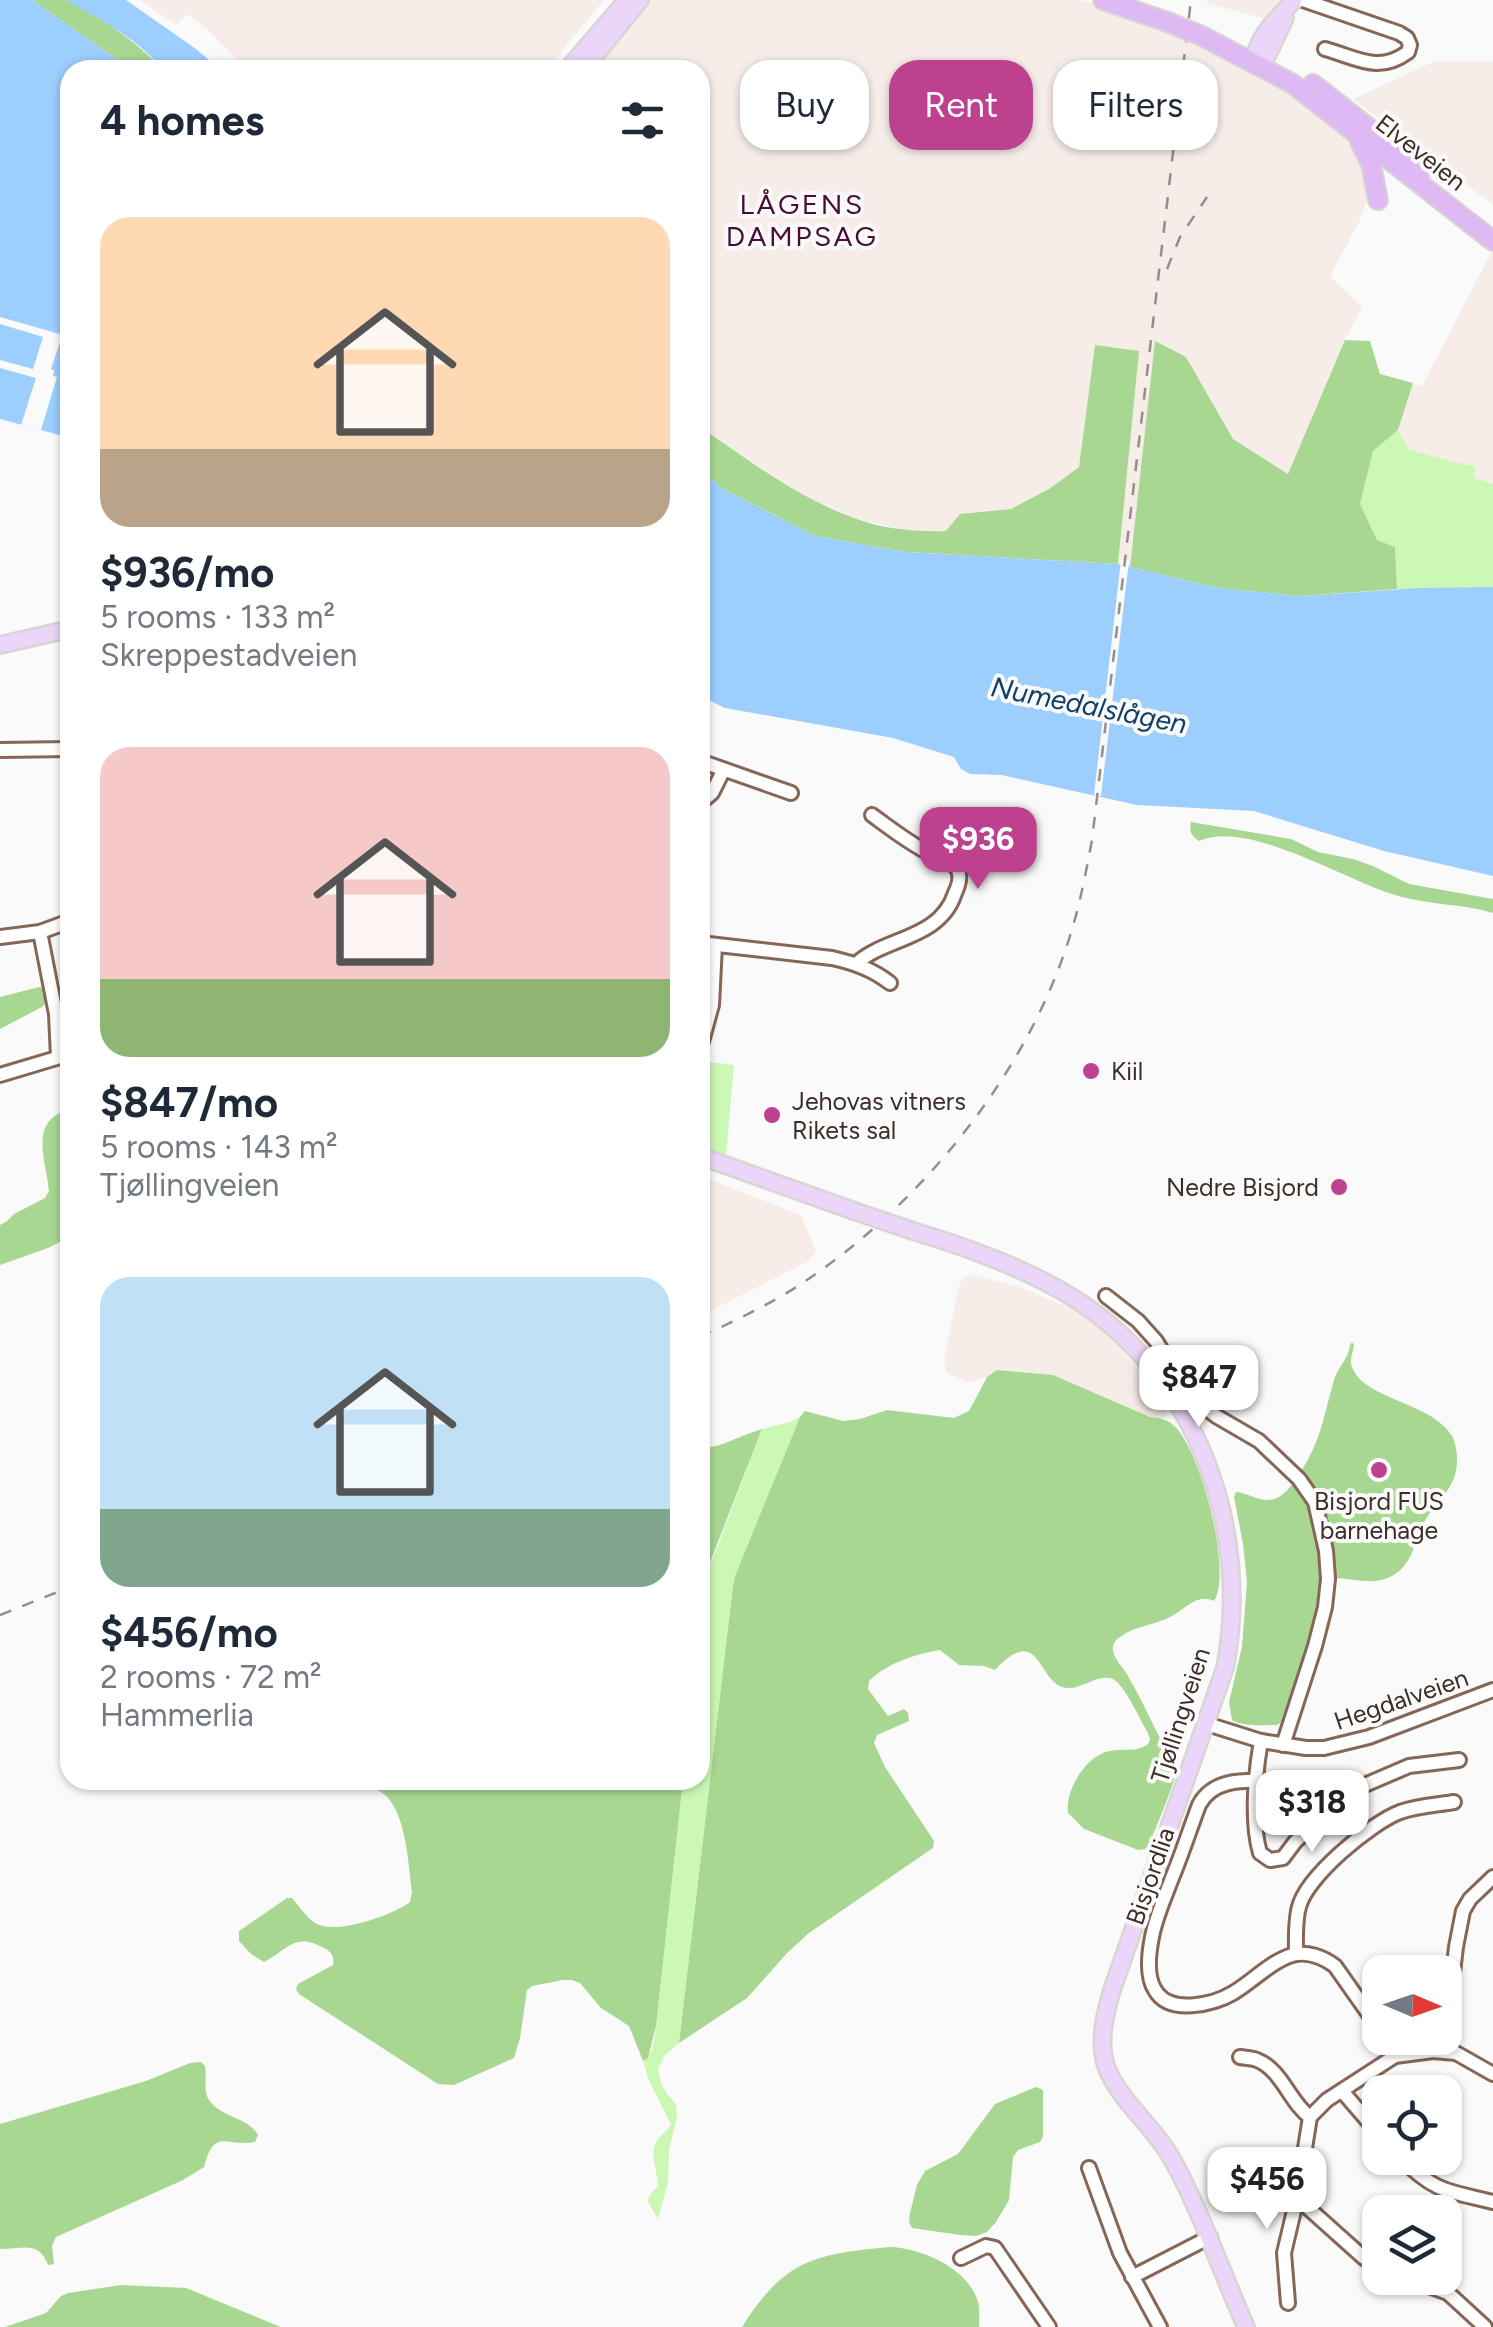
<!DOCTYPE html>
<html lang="en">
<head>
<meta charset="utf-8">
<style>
	body { margin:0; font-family:Figtree,sans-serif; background:#f2f2f3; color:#1f2937; height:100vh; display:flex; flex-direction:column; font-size:38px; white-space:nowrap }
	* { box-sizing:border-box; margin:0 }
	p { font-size:32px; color:#747a83 }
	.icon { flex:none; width:55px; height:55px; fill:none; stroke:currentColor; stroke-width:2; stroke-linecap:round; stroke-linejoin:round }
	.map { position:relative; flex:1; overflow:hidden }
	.details { position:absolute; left:60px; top:60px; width:650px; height:1730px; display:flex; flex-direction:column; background:#fff; border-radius:30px; box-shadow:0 2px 8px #0004 }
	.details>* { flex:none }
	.top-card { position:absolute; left:740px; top:60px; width:602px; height:90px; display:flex; gap:20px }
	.needle { width:65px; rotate:92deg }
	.controls { position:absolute; left:1362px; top:1955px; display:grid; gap:20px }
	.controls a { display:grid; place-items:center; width:100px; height:100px; border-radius:20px; background:#fff; box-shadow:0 2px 8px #0004; font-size:50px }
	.price { position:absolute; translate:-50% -85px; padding:0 22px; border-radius:20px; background:#fff; color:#222; font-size:32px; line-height:65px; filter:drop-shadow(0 2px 5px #0008) }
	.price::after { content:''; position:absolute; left:50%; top:60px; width:30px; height:22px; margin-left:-15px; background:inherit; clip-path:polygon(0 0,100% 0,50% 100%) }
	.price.selected { background:#be4190; color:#fff }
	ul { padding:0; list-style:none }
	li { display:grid; align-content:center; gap:20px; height:530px; padding:0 40px }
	li span { display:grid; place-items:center; height:310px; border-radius:30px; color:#555 }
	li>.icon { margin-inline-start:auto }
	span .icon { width:180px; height:180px; fill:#fffc; stroke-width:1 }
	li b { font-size:42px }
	h2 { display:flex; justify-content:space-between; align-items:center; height:120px; padding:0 40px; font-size:42px }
	.pill { padding:0 35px; border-radius:30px; background:#fff; box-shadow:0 2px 8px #0004; font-size:35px; line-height:90px }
	.pill.selected { background:#be4190; color:#fff }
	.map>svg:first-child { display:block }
	.built { fill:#f6ede9 }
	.green { fill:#cbf8b5 }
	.forest { fill:#a8d791 }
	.water { fill:#9ccefe }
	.pier { fill:#fafafa }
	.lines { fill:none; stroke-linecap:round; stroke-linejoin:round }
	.minor-casing { stroke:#866657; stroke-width:18 }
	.major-casing { stroke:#d8d5d4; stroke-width:20 }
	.highway-casing { stroke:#d8d5d4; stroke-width:22 }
	.minor { stroke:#fff; stroke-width:12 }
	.major { stroke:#ebd5f8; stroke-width:15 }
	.highway { stroke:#deb9f3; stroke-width:18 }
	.rail { stroke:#958e8a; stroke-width:2.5; stroke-dasharray:12 12; stroke-linecap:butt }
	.major-bridge-casing { stroke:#d8d5d4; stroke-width:20; stroke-linecap:butt }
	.highway-bridge-casing { stroke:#d8d5d4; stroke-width:22; stroke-linecap:butt }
	.major-bridge { stroke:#ebd5f8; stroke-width:15 }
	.highway-bridge { stroke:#deb9f3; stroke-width:18 }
	.poi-dot { fill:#be4190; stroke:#fafafa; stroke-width:4 }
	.labels { text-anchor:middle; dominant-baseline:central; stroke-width:8; stroke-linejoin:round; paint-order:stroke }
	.street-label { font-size:25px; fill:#3c2d27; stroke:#fafafa }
	.poi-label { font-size:25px; fill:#3c2d27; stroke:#fafafa; text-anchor:start }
	.neighbourhood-label { font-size:28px; letter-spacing:2.5px; fill:#490d34; stroke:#fafafa }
	.water-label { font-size:28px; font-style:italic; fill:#113f65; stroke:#fafafa }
</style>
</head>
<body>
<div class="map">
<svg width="1493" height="2327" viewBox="0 0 1493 2327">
	<rect width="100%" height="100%" fill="#fafafa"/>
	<g class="built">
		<path d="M140,0H604L546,70H251L233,56L207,29L187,14L176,25Z"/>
		<path d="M648,0H1079L1137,16L1246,63L1330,118L1358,148L1368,171V198L1359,222L1330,276L1362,307L1345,340L1289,474L1233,439L1186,357L1155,342L1130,567L1118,564L1138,351L1095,346L1079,467L1049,489L1011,509L961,514L946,531L914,532L856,519L804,496L700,427V70H593Z"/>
		<path d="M1207,0H1281L1266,19L1207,3Z"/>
		<path d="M1435,61H1493V205L1353,99Z"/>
		<path d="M1493,249V484L1474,478V467L1409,450L1398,430L1413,383L1422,386Z"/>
		<path d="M700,1176L801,1215L816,1251L809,1261L700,1316Z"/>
		<path d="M973,1275L1019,1287L1075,1310L1093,1323L1121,1349L1160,1395L1167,1409L1166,1416L1161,1419L1150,1417L1053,1375L997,1370L987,1377L969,1383L946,1372L944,1360L958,1289L963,1277Z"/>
	</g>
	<g class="green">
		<path d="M1398,430L1409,450L1475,467L1474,478L1493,484V587L1397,589L1395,547L1377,540L1360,504L1373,451Z"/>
		<path d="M710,1062L734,1065L726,1156L700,1145V1075Z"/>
		<path d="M800,1417L735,1576L733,1586L679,2043L664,2056L658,2069L661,2083L667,2094L676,2104L677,2116L669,2151L668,2183L658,2219L648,2202L649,2196L658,2186C658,2173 650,2156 655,2144C658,2136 667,2132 671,2125L648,2078L643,2061C654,2054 654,2039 656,2026L683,1780H700V1630L707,1574L762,1429L790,1422Z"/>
	</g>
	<g class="forest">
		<path d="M32,0C42,0 55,0 64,0C86,5 151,52 161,70H132Z"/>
		<path d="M1345,340L1370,341L1380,374L1413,383L1398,430L1373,451L1360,504L1377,540L1395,547L1397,589L1302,596L1218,588L1130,567L1155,341L1186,357L1233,439L1288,474Z"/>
		<path d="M1095,345L1139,351L1118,564L905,552L815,536L721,488L700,469V427C749,460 798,498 854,518C883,529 915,532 946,531L960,514L1011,509L1049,489L1079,467Z"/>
		<path d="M1191,822L1291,839L1318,852L1353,859L1373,866L1409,884L1493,899V913C1463,904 1432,905 1402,897C1350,884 1249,818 1199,841C1191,836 1189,831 1191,822Z"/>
		<path d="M39,987L44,988L48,1000L42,1007L0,1029V997Z"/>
		<path d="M70,1109V1237L48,1248L0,1265V1225L6,1222L14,1214L45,1198L49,1191C46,1157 28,1121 70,1109Z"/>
		<path d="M1352,1342L1354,1345C1353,1352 1349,1360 1352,1367C1364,1400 1432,1402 1452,1436C1455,1442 1457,1451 1457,1458C1458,1491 1435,1499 1423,1525C1414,1544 1412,1565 1392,1576C1372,1587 1352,1577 1331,1578L1283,1721L1277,1725C1263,1725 1243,1727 1232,1720L1229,1702L1242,1647L1247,1582L1243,1544L1234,1497L1236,1492C1249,1493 1260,1503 1274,1499C1285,1496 1291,1485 1297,1477C1321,1443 1323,1418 1334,1380C1338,1367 1349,1358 1350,1345Z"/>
		<path d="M997,1370L1053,1375L1150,1417C1157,1418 1166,1419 1172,1424C1200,1445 1233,1572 1214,1601C1198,1593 1186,1608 1172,1616C1156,1625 1134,1626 1120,1637C1115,1640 1112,1645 1113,1650C1114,1660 1125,1669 1129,1678C1141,1698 1151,1721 1162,1742C1166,1749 1176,1755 1178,1761C1180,1772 1155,1829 1150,1843L1145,1849L1138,1850L1084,1829L1068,1813C1065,1790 1086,1755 1110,1751C1124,1748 1136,1753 1148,1744L1150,1739L1147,1731C1140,1720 1124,1684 1113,1679C1098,1673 1083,1689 1067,1688C1037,1686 1042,1620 995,1670L984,1666L959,1665L940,1650C916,1654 887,1663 869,1681L868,1689L888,1716L904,1709L908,1713L909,1721L877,1735L874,1743L885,1767L934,1841L933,1848L809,1933L787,1953L747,1998L679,2043L733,1586L735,1576L800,1417L805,1411L843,1421L860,1419L887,1410L954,1418L969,1411L987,1377Z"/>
		<path d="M762,1429L712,1557L707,1574L700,1630V1449C722,1447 741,1435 762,1429Z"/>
		<path d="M369,1780H683L656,2026L648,2058L643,2061L629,2026L601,2008L580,1983L572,1980H563L532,1986L527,1990L520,2038L514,2058L454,2085L438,2084L299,1994L296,1989L298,1984L333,1965C334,1955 332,1952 322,1947C294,1932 286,1951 264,1962L251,1954L239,1941V1931L287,1898H292C299,1906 306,1917 315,1923C334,1936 393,1915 410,1902L412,1891C408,1863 406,1796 373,1789Z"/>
		<path d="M201,2062L205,2066C207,2076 203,2091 209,2100C221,2118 247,2116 258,2135L255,2142C226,2148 215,2126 204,2167L183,2180L56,2237L52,2246L54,2264L48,2265C39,2240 23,2249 0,2249V2124L146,2081L190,2063Z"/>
		<path d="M1036,2087L1043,2090V2137L1040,2142L1018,2150L1013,2157L1009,2200L996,2222L987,2232L976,2236L960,2235L912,2228L909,2222L910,2213L917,2185L925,2171L958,2154L995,2104Z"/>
		<path d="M890,2247C922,2248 969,2269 978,2302C980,2309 979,2319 979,2327H742C785,2259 815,2254 890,2247Z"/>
		<path d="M121,2285L186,2288L281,2327H5L46,2313L61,2296L68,2293Z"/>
	</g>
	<g class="water">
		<path d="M0,0H32L132,70H70V438L0,419Z"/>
		<path d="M65,0H126L196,49L221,70H161C147,44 92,14 65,0Z"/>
		<path d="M700,469L721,488L815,536L905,552L1118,564L1218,588L1302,596L1418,588L1493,587V876L1384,851L1254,811L1137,805L1001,775L970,774L961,769L954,757L893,738L725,708L700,696Z"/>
	</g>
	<g class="pier">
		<path d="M0,317L70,337V344L60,342L51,369L54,370L53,376L57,377L41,430L21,425L36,378L0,368V360L33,369L43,337L0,324Z"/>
		<path d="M1121,560L1129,561L1101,796L1094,795Z"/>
	</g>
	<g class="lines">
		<g class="minor-casing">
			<g id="minor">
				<path d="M1303,0L1399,33L1407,38L1410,45L1408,52C1378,74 1358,58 1325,49"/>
				<path d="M0,750L70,749"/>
				<path d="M700,761L791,793"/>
				<path d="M700,803L712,793L723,771"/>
				<path d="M40,932L56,1014L58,1057"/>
				<path d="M0,937L40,932L70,921"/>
				<path d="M700,943L832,958C854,963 872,969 890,983"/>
				<path d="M856,964C884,937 940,940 955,893C958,887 961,877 958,870C954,862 939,858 931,854C910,844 891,829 872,815"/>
				<path d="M700,1049L712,1005L715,945"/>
				<path d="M0,1075L70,1054"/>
				<path d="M1106,1296L1138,1321L1156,1341L1188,1394L1216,1416L1259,1441L1299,1479L1315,1502L1326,1551L1328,1579L1325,1607L1315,1646L1283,1745"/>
				<path d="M1207,1724L1261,1741L1306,1748H1324L1369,1737L1493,1690"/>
				<path d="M1261,1741C1255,1774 1251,1822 1260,1853L1270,1860L1283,1858L1295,1842L1338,1801L1360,1787L1409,1766L1459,1760"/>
				<path d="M1266,1781C1241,1780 1212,1780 1199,1805C1190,1829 1182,1854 1172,1878C1165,1897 1156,1916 1152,1937C1149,1952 1146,1976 1155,1990C1169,2015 1213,2005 1233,1993C1252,1982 1270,1962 1292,1955C1307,1951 1323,1957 1335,1966L1380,2030"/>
				<path d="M1296,1954C1296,1939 1295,1921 1299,1907C1306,1877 1371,1823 1400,1812C1417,1806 1436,1805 1454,1802"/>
				<path d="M1385,2038L1395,2056"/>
				<path d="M1444,2051L1456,1947L1463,1911L1470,1899L1493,1877"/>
				<path d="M1240,2057C1246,2058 1252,2058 1257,2060C1282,2070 1290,2103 1310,2117"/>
				<path d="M1342,2091L1380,2135"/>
				<path d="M1401,2158C1434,2192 1448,2191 1493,2202"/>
				<path d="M1089,2168L1120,2253L1160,2327"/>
				<path d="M1297,2198L1364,2258L1380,2268"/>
				<path d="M961,2258L986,2246L995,2248L1049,2327"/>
				<path d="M1132,2277L1210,2237"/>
				<path d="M1407,2278L1448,2293L1485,2327"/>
				<path d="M1288,2303L1284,2253L1297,2198L1310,2117L1327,2100L1395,2056L1433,2051L1456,2053L1493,2074"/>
			</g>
		</g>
		<g class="major-casing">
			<g id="major">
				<path d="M1254,62C1257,35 1277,20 1294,0"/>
				<path d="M1254,62L1267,56L1285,18"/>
				<path d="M567,70L627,0"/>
				<path d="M583,70L640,0"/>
				<path d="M0,645L70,629"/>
				<path d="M700,1156L854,1211"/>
				<path d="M913,1231C969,1248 1025,1268 1075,1299C1197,1377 1252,1529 1225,1668L1112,1990C1105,2014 1098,2041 1106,2066C1119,2101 1154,2126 1172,2159C1202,2213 1221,2271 1246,2327"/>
			</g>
		</g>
		<g class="highway-casing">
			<g id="highway">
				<path d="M1103,0L1165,21"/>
				<path d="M1202,36L1293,84L1493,241"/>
				<path d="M1313,84L1422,170"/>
				<path d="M1360,142L1371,164L1378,200"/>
			</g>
		</g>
		<use href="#minor" class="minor"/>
		<use href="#major" class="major"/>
		<use href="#highway" class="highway"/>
		<g class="rail">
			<path d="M1167,269L1180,237L1207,197"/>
			<path d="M700,1337C734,1321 769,1305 801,1284C921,1205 1027,1074 1070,936C1080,904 1086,872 1092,840L1191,0"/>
			<path d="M0,1615L70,1587"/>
		</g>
		<g class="major-bridge-casing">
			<path id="major-bridge" d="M854,1211L913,1231"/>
		</g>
		<g class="highway-bridge-casing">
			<path id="highway-bridge" d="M1165,21L1202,36"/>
		</g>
		<use href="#major-bridge" class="major-bridge"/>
		<use href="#highway-bridge" class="highway-bridge"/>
	</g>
	<g class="poi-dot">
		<circle cx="1091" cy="1071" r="10"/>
		<circle cx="772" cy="1115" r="10"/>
		<circle cx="1339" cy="1187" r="10"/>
		<circle cx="1379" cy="1470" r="10"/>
	</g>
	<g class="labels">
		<g class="street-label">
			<text transform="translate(1421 152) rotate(38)">Elveveien</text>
			<text transform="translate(1401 1699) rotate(-19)">Hegdalveien</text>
			<text transform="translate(1180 1715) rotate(-72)">Tjøllingveien</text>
			<text transform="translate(1150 1876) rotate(-71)">Bisjordlia</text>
		</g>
		<g class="poi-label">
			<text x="1111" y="1071">Kiil</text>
			<text x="792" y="1101">Jehovas vitners<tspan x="792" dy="29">Rikets sal</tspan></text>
			<text x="1319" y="1187" text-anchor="end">Nedre Bisjord</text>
			<text x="1379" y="1501" text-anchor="middle">Bisjord FUS<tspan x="1379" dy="29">barnehage</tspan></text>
		</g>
		<g class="neighbourhood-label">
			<text x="802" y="204">LÅGENS<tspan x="802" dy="32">DAMPSAG</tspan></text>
		</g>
		<g class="water-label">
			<text transform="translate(1089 705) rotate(11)">Numedalslågen</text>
		</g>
	</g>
</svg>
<div class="controls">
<a><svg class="needle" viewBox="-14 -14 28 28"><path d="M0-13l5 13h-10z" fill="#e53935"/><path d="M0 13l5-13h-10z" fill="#747a83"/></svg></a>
<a><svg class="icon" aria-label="locate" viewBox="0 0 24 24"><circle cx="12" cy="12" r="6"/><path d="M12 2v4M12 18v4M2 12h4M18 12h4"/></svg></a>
<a><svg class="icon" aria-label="layers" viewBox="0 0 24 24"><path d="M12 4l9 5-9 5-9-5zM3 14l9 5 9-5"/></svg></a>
</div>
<b class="price selected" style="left:978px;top:892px">$936</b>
<b class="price" style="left:1199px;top:1430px">$847</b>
<b class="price" style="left:1312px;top:1855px">$318</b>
<b class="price" style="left:1267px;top:2232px">$456</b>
<div class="top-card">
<a class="pill">Buy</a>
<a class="pill selected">Rent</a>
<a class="pill">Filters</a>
</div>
<section class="details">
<h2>4 homes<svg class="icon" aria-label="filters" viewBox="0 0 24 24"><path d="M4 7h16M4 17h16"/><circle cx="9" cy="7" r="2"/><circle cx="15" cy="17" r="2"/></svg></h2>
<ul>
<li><span style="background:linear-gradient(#ffd9b3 75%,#b9a48a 0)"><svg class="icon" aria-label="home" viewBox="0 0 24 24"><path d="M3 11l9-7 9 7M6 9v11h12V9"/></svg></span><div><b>$936/mo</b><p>5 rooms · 133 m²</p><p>Skreppestadveien</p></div></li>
<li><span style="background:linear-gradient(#f6c9c9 75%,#8fb573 0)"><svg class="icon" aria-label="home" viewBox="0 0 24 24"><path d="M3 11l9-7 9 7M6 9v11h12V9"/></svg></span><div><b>$847/mo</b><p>5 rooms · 143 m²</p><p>Tjøllingveien</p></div></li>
<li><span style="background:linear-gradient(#bfe0f5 75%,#7fa58c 0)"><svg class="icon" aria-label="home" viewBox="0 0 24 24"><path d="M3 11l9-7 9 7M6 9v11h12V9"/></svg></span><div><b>$456/mo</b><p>2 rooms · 72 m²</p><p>Hammerlia</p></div></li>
</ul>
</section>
</div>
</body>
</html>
